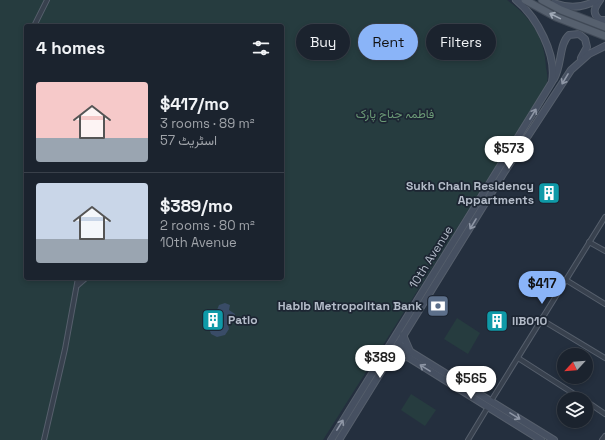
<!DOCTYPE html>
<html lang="en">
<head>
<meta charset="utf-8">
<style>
	body { margin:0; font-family:"Space Grotesk",Vazirmatn,sans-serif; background:#282f3a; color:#f1f3f6; height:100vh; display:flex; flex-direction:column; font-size:15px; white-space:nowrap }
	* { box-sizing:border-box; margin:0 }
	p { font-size:13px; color:#a0a4aa }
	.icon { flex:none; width:22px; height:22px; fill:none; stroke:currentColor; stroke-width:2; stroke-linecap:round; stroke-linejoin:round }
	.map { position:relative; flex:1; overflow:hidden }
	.details { position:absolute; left:24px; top:24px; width:260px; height:256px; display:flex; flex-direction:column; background:#1b232e; border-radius:4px; box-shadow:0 2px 6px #0003,0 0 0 1px #39404a }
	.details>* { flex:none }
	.top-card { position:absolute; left:296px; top:24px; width:249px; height:36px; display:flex; gap:8px }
	.needle { width:26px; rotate:244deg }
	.controls { position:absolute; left:557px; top:348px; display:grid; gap:8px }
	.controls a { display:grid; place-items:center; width:36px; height:36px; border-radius:50%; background:#1b232e; box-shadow:0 2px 6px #0003,0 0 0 1px #39404a; font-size:20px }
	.price { position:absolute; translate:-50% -34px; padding:0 9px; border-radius:14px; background:#fff; color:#222; font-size:13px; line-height:26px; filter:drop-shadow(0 1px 2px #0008) }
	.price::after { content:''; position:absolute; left:50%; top:24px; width:12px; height:9px; margin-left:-6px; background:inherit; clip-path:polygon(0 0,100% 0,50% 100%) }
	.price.current { background:#8ab4f8; color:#111 }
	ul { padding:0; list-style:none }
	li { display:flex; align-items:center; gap:12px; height:100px; padding:0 12px }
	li+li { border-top:1px solid #39404a }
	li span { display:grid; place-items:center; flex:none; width:112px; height:80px; border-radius:4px; color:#555 }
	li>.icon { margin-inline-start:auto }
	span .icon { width:48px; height:48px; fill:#fffc; stroke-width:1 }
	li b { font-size:17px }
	h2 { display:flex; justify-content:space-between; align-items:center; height:48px; padding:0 12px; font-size:17px }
	.tag { padding:0 14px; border-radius:18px; background:#1b232e; box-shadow:0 2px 6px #0003,0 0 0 1px #39404a; font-size:14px; line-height:36px }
	.tag.current { background:#8ab4f8; color:#111 }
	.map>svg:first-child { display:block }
	.green { fill:#263c3f; fill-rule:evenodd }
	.water { fill:#394c67 }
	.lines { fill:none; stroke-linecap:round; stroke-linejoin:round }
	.street-casing { stroke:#565f6c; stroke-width:6 }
	.secondary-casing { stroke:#565f6c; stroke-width:8 }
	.primary-casing { stroke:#414a57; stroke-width:9 }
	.street { stroke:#38414e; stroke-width:4 }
	.secondary { stroke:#465061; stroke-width:6 }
	.primary { stroke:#56606e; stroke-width:7 }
	.oneway { stroke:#a1aab7 }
	.oneway2 { stroke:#8e96a5 }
	.labels { text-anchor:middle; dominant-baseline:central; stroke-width:3.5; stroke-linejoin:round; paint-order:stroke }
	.park-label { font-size:12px; fill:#6b9a76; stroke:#1d2633 }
	.poi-label { font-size:12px; font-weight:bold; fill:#b4bcc9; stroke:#1d2633; text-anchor:end }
	.street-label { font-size:12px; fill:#b4bcc9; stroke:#1d2633 }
</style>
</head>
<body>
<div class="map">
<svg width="605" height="440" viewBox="0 0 605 440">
	<rect width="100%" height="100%" fill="#242f3e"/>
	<g class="green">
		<path d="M0,0H507C531,17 545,38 546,68C547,72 548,79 547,83C544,92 538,100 533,108L323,440H0ZM26,26H282V278H26Z"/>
		<path d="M457,318L480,333L468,354L444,339Z"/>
		<path d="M411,394L436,410L425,426L401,410Z"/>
	</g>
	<path class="water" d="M225,303L230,305L229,310L235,314V316L227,321L229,329L225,335L217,337L211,334L208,325L215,321V315H220L217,310L219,305Z"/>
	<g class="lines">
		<g class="street-casing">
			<g id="street">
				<path d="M34,26L47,0"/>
				<path d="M26,55V73"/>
				<path d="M589,242L605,251"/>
				<path d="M566,280L605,304"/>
				<path d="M78,285L86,278"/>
				<path d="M542,320L605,358"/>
				<path d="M518,358L582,399"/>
				<path d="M491,401L605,217"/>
				<path d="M586,401L605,414"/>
				<path d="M44,440L65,349L78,278"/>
				<path d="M468,440L488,407"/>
				<path d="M602,440L605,436"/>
			</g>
		</g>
		<g class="secondary-casing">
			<g id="secondary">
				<path d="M600,0C595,7 591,13 600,20H605"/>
				<path d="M554,3C569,9 583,8 597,0"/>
				<path d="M554,79C562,65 559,44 569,35L579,34L585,39L587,47L581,58"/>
				<path d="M403,335L410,351"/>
				<path d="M398,344L554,440"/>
				<path d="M395,349L541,440"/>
				<path d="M389,359L408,357"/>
				<path d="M331,440L552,82C557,55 537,17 516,0"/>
				<path d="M339,440L505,171L571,70L589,54L605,46"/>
			</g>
		</g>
		<g class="primary-casing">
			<g id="primary">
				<path d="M525,0L556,17L605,36"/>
				<path d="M542,0L561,10L605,27"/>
			</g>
		</g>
		<use href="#street" class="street"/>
		<use href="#secondary" class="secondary"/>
		<use href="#primary" class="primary"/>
	</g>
	<defs><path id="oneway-shaft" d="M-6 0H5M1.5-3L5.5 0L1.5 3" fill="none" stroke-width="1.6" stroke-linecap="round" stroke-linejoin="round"/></defs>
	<use class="oneway" href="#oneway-shaft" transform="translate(555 16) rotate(-154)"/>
	<g class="oneway2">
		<use href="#oneway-shaft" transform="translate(565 79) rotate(121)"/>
		<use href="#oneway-shaft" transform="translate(533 114) rotate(-58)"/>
		<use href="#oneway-shaft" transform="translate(473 224) rotate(121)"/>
		<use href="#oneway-shaft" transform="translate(425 368) rotate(-148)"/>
		<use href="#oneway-shaft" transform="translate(515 416) rotate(32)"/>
		<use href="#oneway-shaft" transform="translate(340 425) rotate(-58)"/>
	</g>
	<defs>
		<g id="building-square" transform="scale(1.15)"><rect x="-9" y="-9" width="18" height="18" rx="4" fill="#0f9aa8" stroke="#1d2633"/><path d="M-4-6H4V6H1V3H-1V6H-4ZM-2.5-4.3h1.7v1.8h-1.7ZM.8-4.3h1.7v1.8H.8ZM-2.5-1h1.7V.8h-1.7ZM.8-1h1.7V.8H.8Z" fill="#fff"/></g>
		<g id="bank-square" transform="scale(1.15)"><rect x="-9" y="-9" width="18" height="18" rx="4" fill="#5c6f8a" stroke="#1d2633"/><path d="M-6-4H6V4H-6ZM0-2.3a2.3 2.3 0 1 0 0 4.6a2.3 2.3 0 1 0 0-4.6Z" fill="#fff"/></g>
	</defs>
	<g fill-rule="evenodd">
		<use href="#building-square" x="549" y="193"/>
		<use href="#bank-square" x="438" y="306"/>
		<use href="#building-square" x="213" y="320"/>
		<use href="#building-square" x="497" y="321"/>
	</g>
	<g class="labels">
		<g class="park-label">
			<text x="395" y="114">فاطمہ جناح پارک</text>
		</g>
		<g class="poi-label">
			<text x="534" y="186">Sukh Chain Residency<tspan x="534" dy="14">Appartments</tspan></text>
			<text x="422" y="306">Habib Metropolitan Bank</text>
			<text x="228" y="320" text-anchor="start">Patio</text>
			<text x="512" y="321" text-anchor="start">IIB010</text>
		</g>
		<g class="street-label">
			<text transform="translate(431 257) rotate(-58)">10th Avenue</text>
		</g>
	</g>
</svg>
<div class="controls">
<a><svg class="needle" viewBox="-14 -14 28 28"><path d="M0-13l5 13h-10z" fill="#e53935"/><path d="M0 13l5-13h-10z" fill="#a0a4aa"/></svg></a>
<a><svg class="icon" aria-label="layers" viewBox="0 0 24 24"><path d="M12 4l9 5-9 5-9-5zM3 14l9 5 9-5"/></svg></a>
</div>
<b class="price" style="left:509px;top:170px">$573</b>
<b class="price current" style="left:542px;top:305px">$417</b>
<b class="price" style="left:380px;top:379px">$389</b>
<b class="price" style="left:471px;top:400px">$565</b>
<div class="top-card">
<a class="tag">Buy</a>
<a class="tag current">Rent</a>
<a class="tag">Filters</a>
</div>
<section class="details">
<h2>4 homes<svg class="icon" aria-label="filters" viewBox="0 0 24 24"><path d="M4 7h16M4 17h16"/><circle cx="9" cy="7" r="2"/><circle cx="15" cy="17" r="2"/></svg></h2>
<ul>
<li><span style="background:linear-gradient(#f6c9c9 70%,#9aa5b1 0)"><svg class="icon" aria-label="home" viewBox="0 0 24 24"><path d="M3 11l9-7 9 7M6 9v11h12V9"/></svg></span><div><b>$417/mo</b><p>3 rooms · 89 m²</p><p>اسٹریٹ 57</p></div></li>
<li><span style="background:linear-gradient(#c9d6e8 70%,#9aa5b1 0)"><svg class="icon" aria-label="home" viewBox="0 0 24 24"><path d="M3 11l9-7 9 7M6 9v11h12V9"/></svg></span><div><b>$389/mo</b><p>2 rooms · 80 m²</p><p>10th Avenue</p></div></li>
</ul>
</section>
</div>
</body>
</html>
